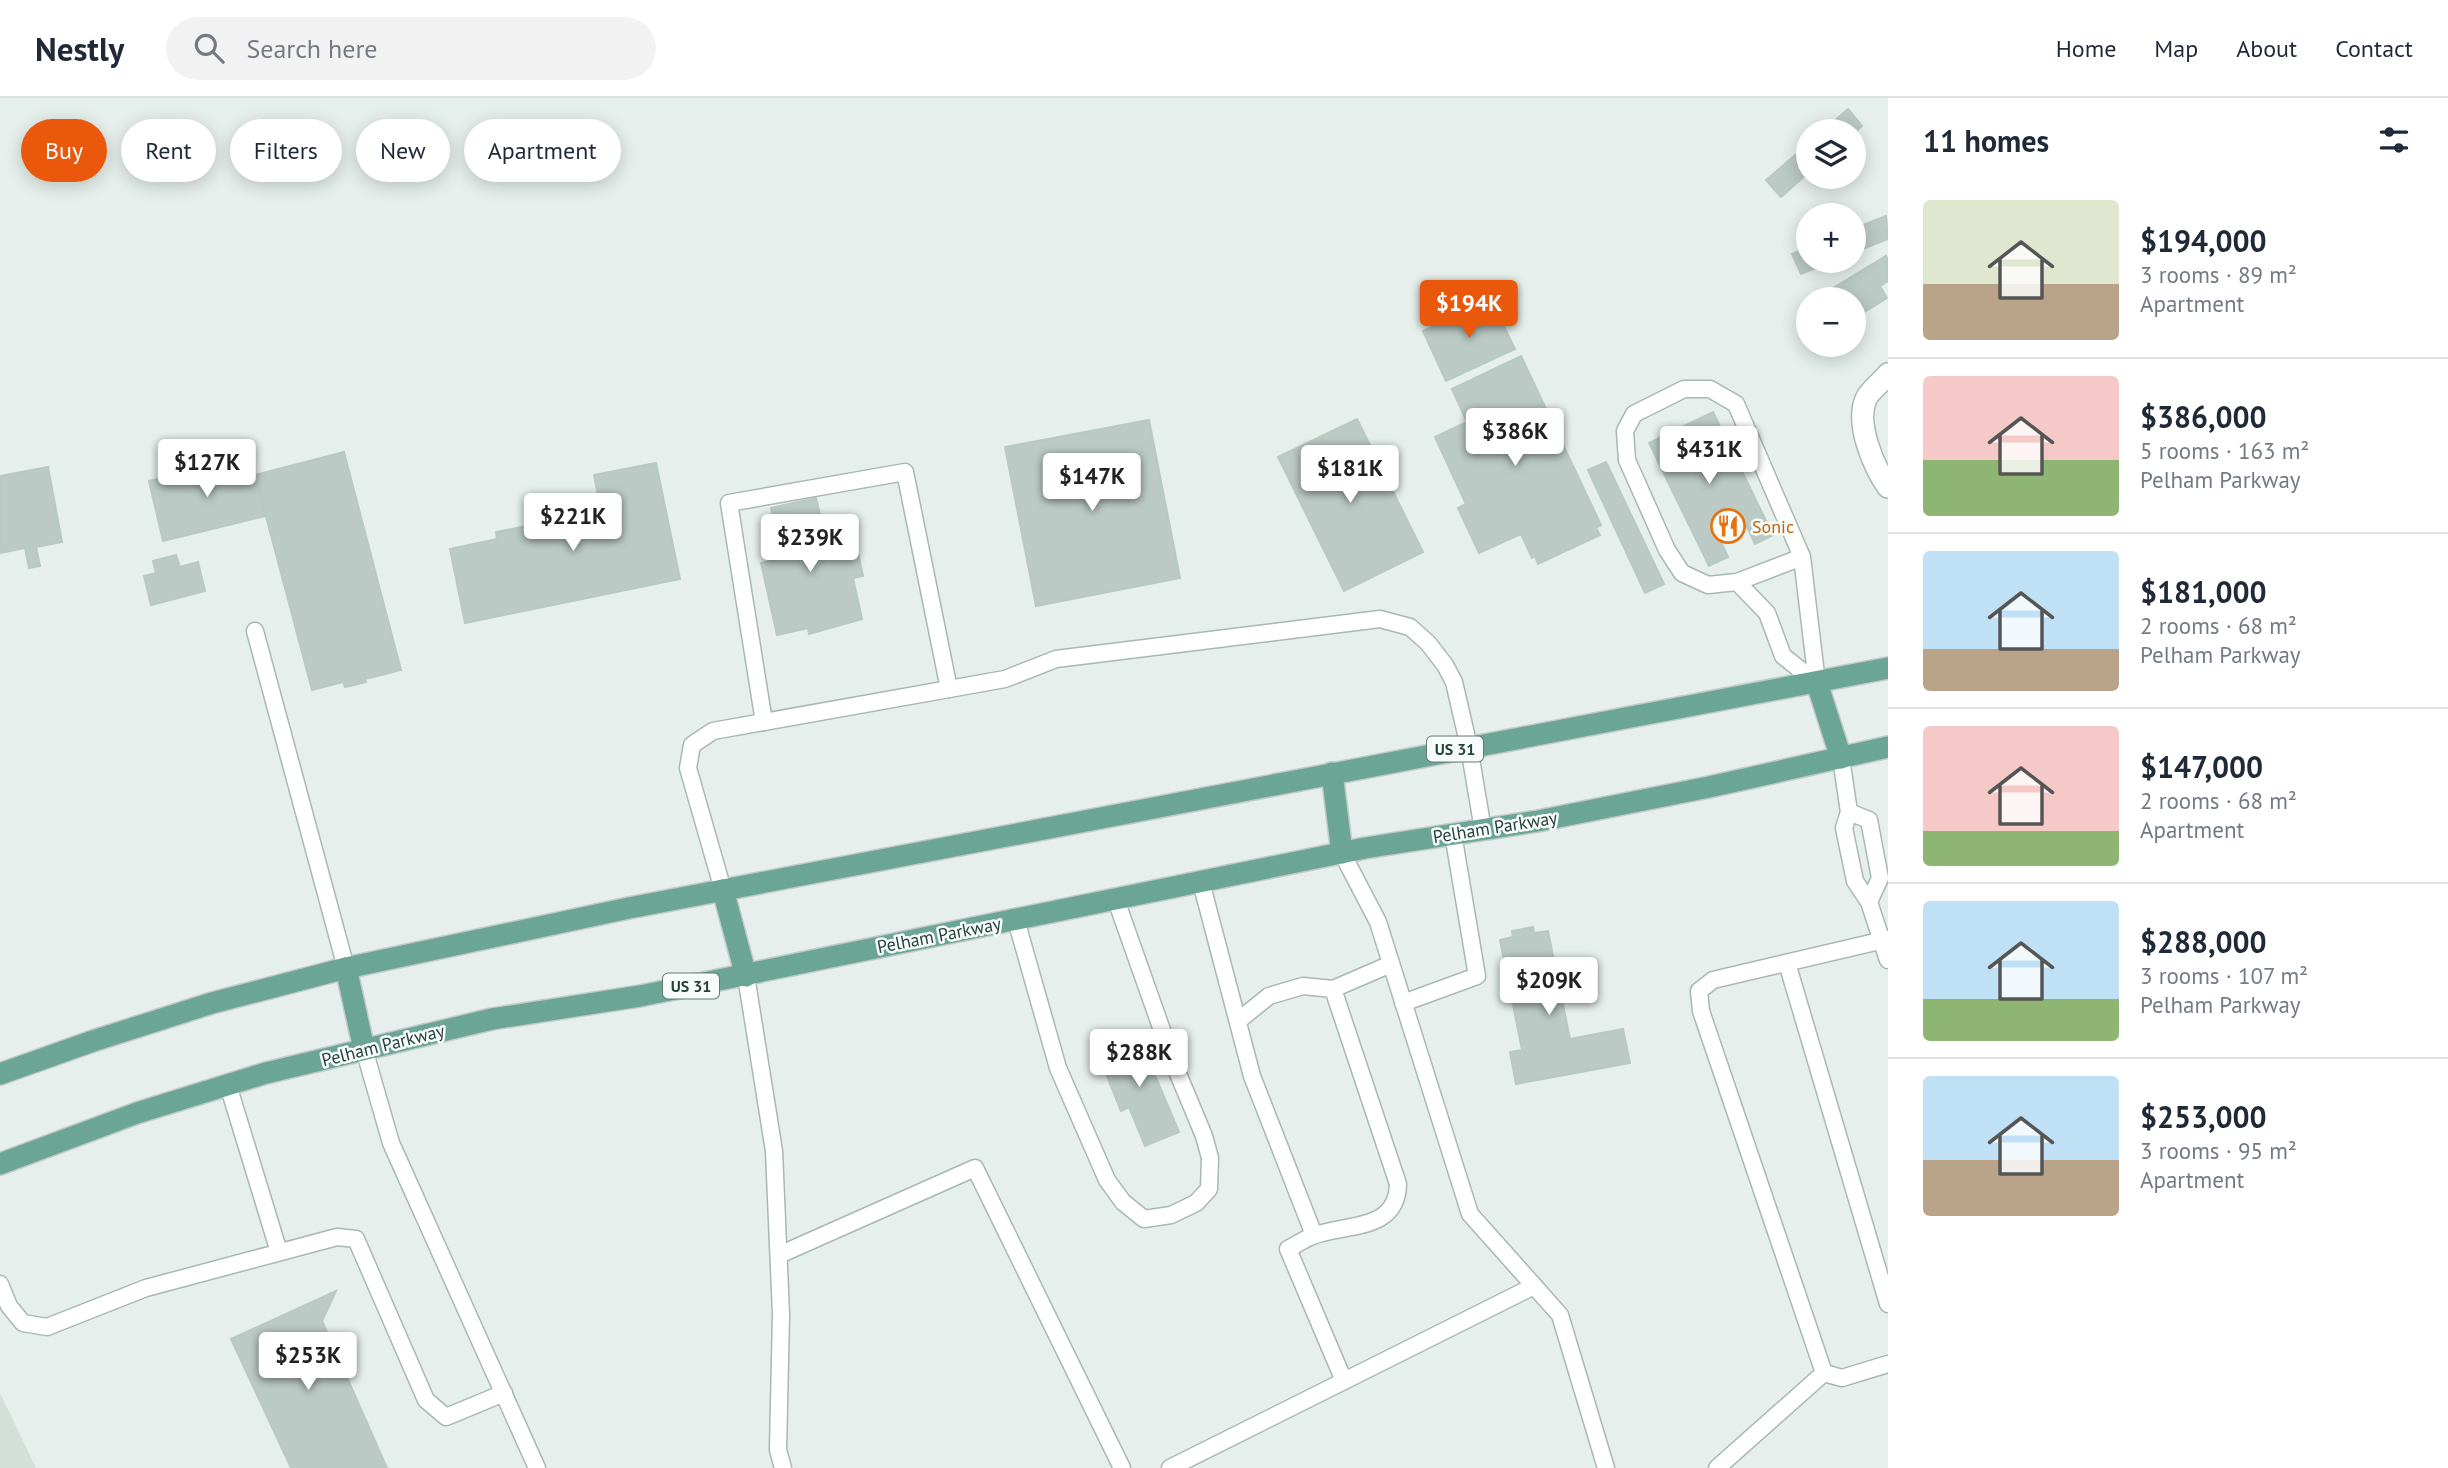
<!DOCTYPE html>
<html lang="en">
<head>
<meta charset="utf-8">
<style>
	body { margin:0; font-family:"PT Sans",sans-serif; background:#f2f2f3; color:#1f2937; height:100vh; display:flex; flex-direction:column; font-size:26px; white-space:nowrap }
	* { box-sizing:border-box; margin:0 }
	p { font-size:23px; color:#747a83 }
	.icon { flex:none; width:38px; height:38px; fill:none; stroke:currentColor; stroke-width:2; stroke-linecap:round; stroke-linejoin:round }
	.map { position:relative; flex:1; overflow:hidden }
	.drawer { display:flex; flex-direction:column; background:#fff; width:560px }
	.drawer>* { flex:none }
	.guide { position:absolute; left:21px; top:21px; width:665px; height:63px; display:flex; gap:14px }
	.controls { position:absolute; left:1796px; top:21px; display:grid; gap:14px }
	.controls a { display:grid; place-items:center; width:70px; height:70px; border-radius:50%; background:#fff; box-shadow:0 4px 18px #0003; font-size:35px }
	.price { position:absolute; translate:-50% -60px; padding:0 16px; border-radius:7px; background:#fff; color:#222; font-size:23px; line-height:46px; filter:drop-shadow(0 2px 4px #0008) }
	.price::after { content:''; position:absolute; left:50%; top:42px; width:21px; height:16px; margin-left:-10px; background:inherit; clip-path:polygon(0 0,100% 0,50% 100%) }
	.price.current { background:#ea580c; color:#fff }
	ul { padding:0; list-style:none }
	li { display:flex; align-items:center; gap:21px; height:175px; padding:0 35px }
	li+li { border-top:2px solid #e0e1e3 }
	li span { display:grid; place-items:center; flex:none; width:196px; height:140px; border-radius:7px; color:#555 }
	li>.icon { margin-inline-start:auto }
	span .icon { width:84px; height:84px; fill:#fffc; stroke-width:1 }
	li b { font-size:30px }
	h2 { display:flex; justify-content:space-between; align-items:center; height:84px; padding:0 35px; font-size:30px }
	.chip { padding:0 24px; border-radius:32px; background:#fff; box-shadow:0 4px 18px #0003; font-size:24px; line-height:63px }
	.chip.current { background:#ea580c; color:#fff }
	header { display:flex; align-items:center; gap:42px; box-sizing:border-box; height:98px; padding:0 35px; background:#fff; border-bottom:2px solid #e0e1e3 }
	header strong { font-size:33px }
	nav { display:flex; gap:38px; margin-inline-start:auto; font-size:24px }
	.search { width:490px; height:63px; background:#f2f2f3; display:flex; align-items:center; gap:18px; box-sizing:border-box; padding:0 24px; border-radius:38px; color:#747a83; font-size:26px }
	main { display:flex; flex:1; min-height:0 }
	.map>svg:first-child { display:block }
	.built { fill:#d4dfda }
	.building { fill:#bbcac4; stroke:#b8c9c2; stroke-width:2 }
	.lines { fill:none; stroke-linecap:round; stroke-linejoin:round }
	.lane-casing { stroke:#a8b8b2; stroke-width:19 }
	.street-casing { stroke:#a8b8b2; stroke-width:24 }
	.primary-casing { stroke:#c2cac8; stroke-width:24 }
	.lane { stroke:#fff; stroke-width:16 }
	.street { stroke:#fff; stroke-width:21 }
	.primary { stroke:#6aa596; stroke-width:21 }
	.labels { text-anchor:middle; dominant-baseline:central; stroke-width:5; stroke-linejoin:round; paint-order:stroke }
	.shield { fill:#f7fbf9; stroke:#637a73; stroke-width:2 }
	.shield-label { font-size:16px; font-weight:bold; fill:#24423a }
	.food-label { font-size:18px; fill:#c56008; stroke:#f7fbf9; text-anchor:start }
	.street-label { font-size:18px; fill:#24423a; stroke:#f7fbf9 }
</style>
</head>
<body>
<header>
<strong>Nestly</strong>
<div class="search"><svg class="icon" aria-label="search" viewBox="0 0 24 24"><circle cx="10" cy="10" r="6"/><path d="M15 15l6 6"/></svg>Search here</div>
<nav><a>Home</a><a>Map</a><a>About</a><a>Contact</a></nav>
</header>
<main>
<div class="map">
<svg width="1888" height="1370" viewBox="0 0 1888 1370">
	<rect width="100%" height="100%" fill="#e6efeb"/>
	<path class="built" d="M0,1295L36,1370H0Z"/>
	<g class="building">
		<path d="M1848,11L1862,28L1853,36V33H1823Z"/>
		<path d="M1808,46V75L1781,99L1766,82Z"/>
		<path d="M1886,118L1888,141L1853,155V131Z"/>
		<path d="M1808,149V163H1833L1801,176L1792,156Z"/>
		<path d="M1886,158L1888,162V183L1880,188L1887,200L1866,213L1859,201L1853,205V201H1815Z"/>
		<path d="M1491,202L1515,251L1446,283L1423,233Z"/>
		<path d="M1521,258L1601,427L1596,430L1600,437L1538,466L1535,458L1532,460L1521,436L1479,455L1458,410L1466,406L1435,339L1467,324L1452,291Z"/>
		<path d="M1713,314L1773,437L1755,446L1747,429L1720,442L1728,459L1709,468L1649,345Z"/>
		<path d="M1357,321L1423,454L1344,493L1278,359Z"/>
		<path d="M1149,322L1180,480L1036,508L1005,349Z"/>
		<path d="M344,354L401,572L365,581L366,584L345,589L343,584L312,592L255,377Z"/>
		<path d="M251,359L265,418L163,443L149,383Z"/>
		<path d="M1606,364L1664,486L1645,495L1588,372Z"/>
		<path d="M656,365L680,481L465,525L450,451L497,441L496,434L532,427L533,436L603,422L594,377Z"/>
		<path d="M48,369L62,444L36,449L40,468L29,470L25,450L0,455V378Z"/>
		<path d="M816,400L828,452L856,446L863,478L853,480L862,521L809,536L808,530L777,537L761,465L782,460L771,410Z"/>
		<path d="M176,457L180,469L198,464L205,493L151,507L144,478L156,475L153,463Z"/>
		<path d="M1533,829L1534,835L1548,833L1570,941L1623,931L1630,965L1516,986L1510,954L1522,952L1500,842L1513,839L1512,833Z"/>
		<path d="M1137,935L1179,1034L1145,1048L1129,1009L1121,1013L1107,978L1112,976L1101,950Z"/>
		<path d="M336,1193L322,1223L387,1370H291L231,1241Z"/>
	</g>
	<g class="lines">
		<g class="lane-casing">
			<g id="lane">
				<path d="M1737,484L1767,515L1783,558L1817,585L1802,459L1736,306L1710,291H1684L1634,316L1625,333L1627,362L1667,452L1682,475L1708,487L1737,484L1802,459"/>
				<path d="M255,533L346,870"/>
				<path d="M764,624L729,405L905,374L949,591"/>
				<path d="M1841,660L1849,714L1844,730L1855,783L1869,804L1880,780L1869,722L1849,714"/>
				<path d="M1342,755L1378,824L1470,1116L1560,1217L1606,1370"/>
				<path d="M1201,784L1252,978L1314,1137"/>
				<path d="M723,792L688,670L692,647L713,633L1005,581L1056,561L1380,521L1410,529L1428,545L1445,567L1454,584L1469,649L1483,732"/>
				<path d="M1869,804L1888,862"/>
				<path d="M1016,822L1058,970L1107,1082L1123,1104L1144,1121L1171,1117L1196,1105L1209,1091L1210,1060L1204,1038L1174,966L1116,802"/>
				<path d="M1888,841L1713,882L1699,893L1701,913L1824,1275L1842,1280L1888,1266"/>
				<path d="M1787,865L1888,1206"/>
				<path d="M746,878L774,1053L781,1216L778,1352L783,1370"/>
				<path d="M1333,891L1398,1086C1397,1135 1344,1125 1313,1138C1304,1141 1296,1147 1288,1151L1344,1283"/>
				<path d="M1403,905L1477,878L1453,736"/>
				<path d="M1238,923L1269,898L1303,888L1333,891L1391,866"/>
				<path d="M364,951L391,1045L537,1370"/>
				<path d="M228,987L279,1154"/>
				<path d="M779,1157L975,1070L1122,1370"/>
				<path d="M0,1186L9,1208L23,1225L47,1229L146,1190L337,1139L356,1141L426,1302L446,1319L504,1295"/>
				<path d="M1170,1370L1534,1188"/>
				<path d="M1717,1370L1824,1275"/>
			</g>
		</g>
		<g class="street-casing">
			<path id="street" d="M1888,276C1882,284 1870,292 1866,301C1855,326 1874,369 1888,389"/>
		</g>
		<g class="primary-casing">
			<g id="primary">
				<path d="M1817,585L1841,660"/>
				<path d="M1332,675L1342,755"/>
				<path d="M723,792L746,878"/>
				<path d="M346,870L364,951"/>
				<path d="M0,976L93,943L212,905L346,870L629,810L1888,570"/>
				<path d="M0,1066L137,1015L266,975L492,921L640,898L1365,750L1538,723L1709,689L1888,649"/>
			</g>
		</g>
		<use href="#lane" class="lane"/>
		<use href="#street" class="street"/>
		<use href="#primary" class="primary"/>
	</g>
	<defs>
		<g id="restaurant-ring" transform="scale(1.75)"><circle r="9.5" fill="#f7fbf9" stroke="#e8710a" stroke-width="1.5"/><path d="M-5-6h1v4h1v-4h1v4h1v-4h1v5L-1.5 .5V6h-2V.5L-5-1ZM5-6V6H3V1.5H1.5Q1.5-4 5-6Z" fill="#e8710a"/></g>
	</defs>
	<g fill-rule="evenodd">
		<use href="#restaurant-ring" x="1728" y="428"/>
	</g>
	<g class="labels">
		<g class="shield">
			<rect x="1427" y="638.5" width="56" height="25" rx="5"/>
			<rect x="663" y="875.5" width="56" height="25" rx="5"/>
		</g>
		<g class="shield-label">
			<text x="1455" y="651">US 31</text>
			<text x="691" y="888">US 31</text>
		</g>
		<g class="food-label">
			<text x="1752" y="428">Sonic</text>
		</g>
		<g class="street-label">
			<text transform="translate(1495 729) rotate(-9)">Pelham Parkway</text>
			<text transform="translate(939 837) rotate(-11)">Pelham Parkway</text>
			<text transform="translate(383 947) rotate(-14)">Pelham Parkway</text>
		</g>
	</g>
</svg>
<div class="controls">
<a><svg class="icon" aria-label="layers" viewBox="0 0 24 24"><path d="M12 4l9 5-9 5-9-5zM3 14l9 5 9-5"/></svg></a>
<a>+</a>
<a>−</a>
</div>
<b class="price current" style="left:1469px;top:242px">$194K</b>
<b class="price" style="left:1515px;top:370px">$386K</b>
<b class="price" style="left:1709px;top:388px">$431K</b>
<b class="price" style="left:207px;top:401px">$127K</b>
<b class="price" style="left:1350px;top:407px">$181K</b>
<b class="price" style="left:1092px;top:415px">$147K</b>
<b class="price" style="left:573px;top:455px">$221K</b>
<b class="price" style="left:810px;top:476px">$239K</b>
<b class="price" style="left:1549px;top:919px">$209K</b>
<b class="price" style="left:1139px;top:991px">$288K</b>
<b class="price" style="left:308px;top:1294px">$253K</b>
<div class="guide">
<a class="chip current">Buy</a>
<a class="chip">Rent</a>
<a class="chip">Filters</a>
<a class="chip">New</a>
<a class="chip">Apartment</a>
</div>
</div>
<section class="drawer">
<h2>11 homes<svg class="icon" aria-label="filters" viewBox="0 0 24 24"><path d="M4 7h16M4 17h16"/><circle cx="9" cy="7" r="2"/><circle cx="15" cy="17" r="2"/></svg></h2>
<ul>
<li><span style="background:linear-gradient(#dfe7d0 60%,#b9a48a 0)"><svg class="icon" aria-label="home" viewBox="0 0 24 24"><path d="M3 11l9-7 9 7M6 9v11h12V9"/></svg></span><div><b>$194,000</b><p>3 rooms · 89 m²</p><p>Apartment</p></div></li>
<li><span style="background:linear-gradient(#f6c9c9 60%,#8fb573 0)"><svg class="icon" aria-label="home" viewBox="0 0 24 24"><path d="M3 11l9-7 9 7M6 9v11h12V9"/></svg></span><div><b>$386,000</b><p>5 rooms · 163 m²</p><p>Pelham Parkway</p></div></li>
<li><span style="background:linear-gradient(#bfe0f5 70%,#b9a48a 0)"><svg class="icon" aria-label="home" viewBox="0 0 24 24"><path d="M3 11l9-7 9 7M6 9v11h12V9"/></svg></span><div><b>$181,000</b><p>2 rooms · 68 m²</p><p>Pelham Parkway</p></div></li>
<li><span style="background:linear-gradient(#f6c9c9 75%,#8fb573 0)"><svg class="icon" aria-label="home" viewBox="0 0 24 24"><path d="M3 11l9-7 9 7M6 9v11h12V9"/></svg></span><div><b>$147,000</b><p>2 rooms · 68 m²</p><p>Apartment</p></div></li>
<li><span style="background:linear-gradient(#bfe0f5 70%,#8fb573 0)"><svg class="icon" aria-label="home" viewBox="0 0 24 24"><path d="M3 11l9-7 9 7M6 9v11h12V9"/></svg></span><div><b>$288,000</b><p>3 rooms · 107 m²</p><p>Pelham Parkway</p></div></li>
<li><span style="background:linear-gradient(#bfe0f5 60%,#b9a48a 0)"><svg class="icon" aria-label="home" viewBox="0 0 24 24"><path d="M3 11l9-7 9 7M6 9v11h12V9"/></svg></span><div><b>$253,000</b><p>3 rooms · 95 m²</p><p>Apartment</p></div></li>
</ul>
</section>
</main>
</body>
</html>
